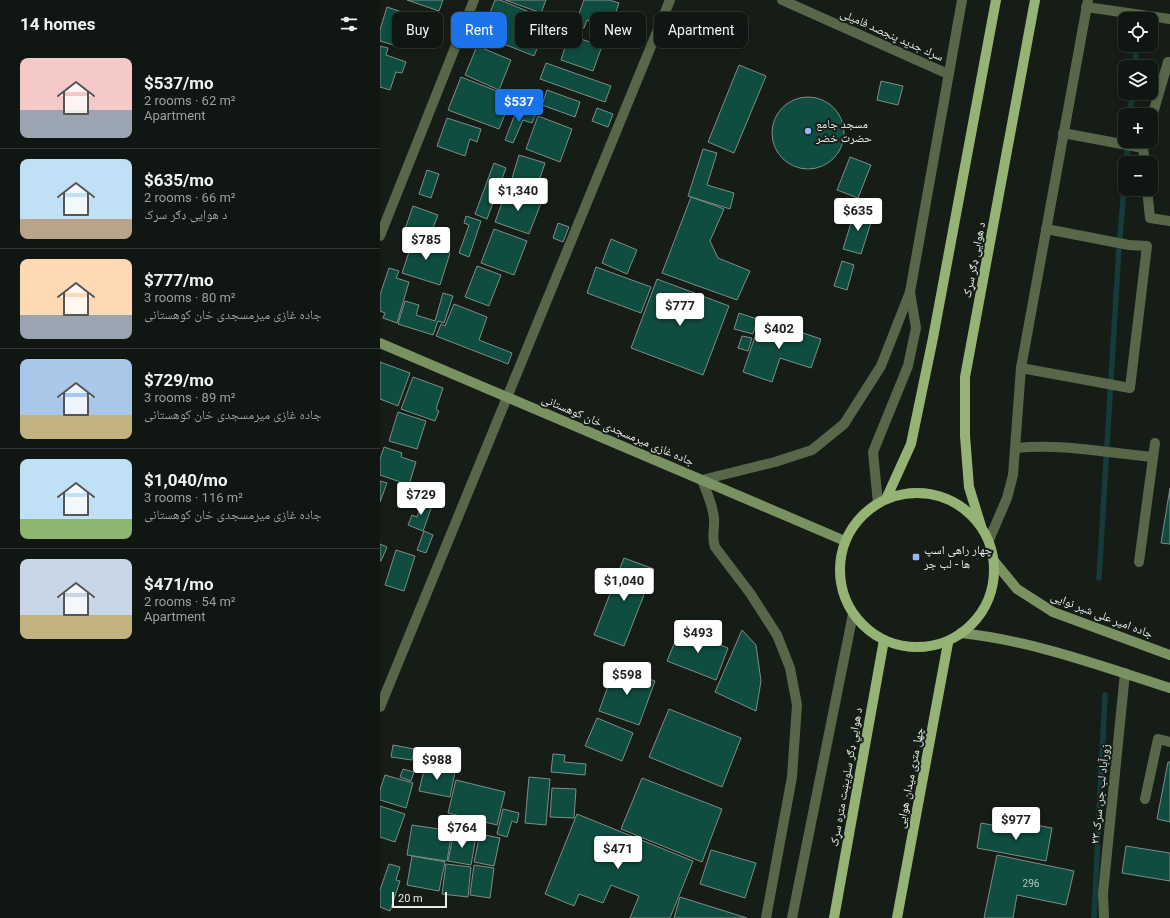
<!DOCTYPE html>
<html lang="en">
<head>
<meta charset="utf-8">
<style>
	body { margin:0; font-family:Roboto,"Noto Naskh Arabic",sans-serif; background:#1e231f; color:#f1f3f6; height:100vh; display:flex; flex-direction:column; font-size:15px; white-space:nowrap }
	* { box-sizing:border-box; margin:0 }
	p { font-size:13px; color:#9c9f9f }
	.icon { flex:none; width:22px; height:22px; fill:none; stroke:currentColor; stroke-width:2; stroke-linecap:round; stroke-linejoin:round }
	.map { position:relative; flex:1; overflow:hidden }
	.details { display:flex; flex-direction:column; background:#101611; width:380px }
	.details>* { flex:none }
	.banner { position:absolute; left:12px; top:12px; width:380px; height:36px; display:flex; gap:8px }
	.tools { position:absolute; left:738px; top:12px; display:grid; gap:8px }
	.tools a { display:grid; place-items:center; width:40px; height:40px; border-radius:8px; background:#101611; box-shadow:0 2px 6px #0003,0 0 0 1px #303531; font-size:20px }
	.scale { position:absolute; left:12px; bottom:10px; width:55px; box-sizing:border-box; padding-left:4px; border:2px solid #e8ede9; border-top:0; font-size:11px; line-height:14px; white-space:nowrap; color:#e8ede9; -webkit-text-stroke:3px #161d17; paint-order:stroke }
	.price { position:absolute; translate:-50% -34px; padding:0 9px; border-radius:4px; background:#fff; color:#222; font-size:13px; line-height:26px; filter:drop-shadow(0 1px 2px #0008) }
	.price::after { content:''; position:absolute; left:50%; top:24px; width:12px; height:9px; margin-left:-6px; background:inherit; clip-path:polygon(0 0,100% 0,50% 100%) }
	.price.current { background:#1a73e8; color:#fff }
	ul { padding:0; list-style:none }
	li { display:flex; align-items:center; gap:12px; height:100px; padding:0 20px }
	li+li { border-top:1px solid #303531 }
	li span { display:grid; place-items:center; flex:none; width:112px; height:80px; border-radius:8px; color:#555 }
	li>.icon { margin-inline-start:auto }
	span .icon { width:48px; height:48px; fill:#fffc; stroke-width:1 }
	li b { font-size:17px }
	h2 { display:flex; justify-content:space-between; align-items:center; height:48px; padding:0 20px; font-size:17px }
	.pill { padding:0 14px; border-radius:8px; background:#101611; box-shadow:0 2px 6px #0003,0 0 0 1px #303531; font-size:14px; line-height:36px }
	.pill.current { background:#1a73e8; color:#fff }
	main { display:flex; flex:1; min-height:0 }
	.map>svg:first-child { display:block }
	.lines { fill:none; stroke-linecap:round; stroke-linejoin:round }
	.stream { stroke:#143c3c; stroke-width:5.5 }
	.building { fill:#0e4d3f; stroke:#7f8c87 }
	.lane { stroke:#586749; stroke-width:10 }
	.street { stroke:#586749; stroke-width:10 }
	.secondary { stroke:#7a9261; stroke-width:10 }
	.primary { stroke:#95b374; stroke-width:10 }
	.poi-dot { fill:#93b7fd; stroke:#161d17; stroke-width:1.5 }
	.labels { text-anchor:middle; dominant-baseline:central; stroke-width:4; stroke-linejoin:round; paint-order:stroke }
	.number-label { font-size:10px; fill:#b2c5be }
	.street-label { font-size:12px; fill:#e8ede9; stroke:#161d17 }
	.poi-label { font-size:12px; fill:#e8ede9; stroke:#161d17; text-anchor:start }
</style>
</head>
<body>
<main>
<section class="details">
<h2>14 homes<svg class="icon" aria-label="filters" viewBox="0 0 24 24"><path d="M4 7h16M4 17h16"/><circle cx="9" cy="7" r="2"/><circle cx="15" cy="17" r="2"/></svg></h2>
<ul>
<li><span style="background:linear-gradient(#f6c9c9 65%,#9aa5b1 0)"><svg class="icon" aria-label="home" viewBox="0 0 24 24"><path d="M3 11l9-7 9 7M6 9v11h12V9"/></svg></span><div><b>$537/mo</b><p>2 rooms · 62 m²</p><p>Apartment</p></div></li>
<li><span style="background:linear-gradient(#bfe0f5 75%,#b9a48a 0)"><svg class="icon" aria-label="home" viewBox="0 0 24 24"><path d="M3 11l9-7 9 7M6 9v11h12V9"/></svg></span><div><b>$635/mo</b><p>2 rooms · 66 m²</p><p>د هوایی ډګر سړک</p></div></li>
<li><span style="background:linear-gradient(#ffd9b3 70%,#9aa5b1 0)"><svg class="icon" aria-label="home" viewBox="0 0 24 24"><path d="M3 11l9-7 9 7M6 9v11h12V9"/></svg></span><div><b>$777/mo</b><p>3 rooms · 80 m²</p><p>جاده غازی میرمسجدی خان کوهستانی</p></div></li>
<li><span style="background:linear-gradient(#a9c7e8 70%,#c2b280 0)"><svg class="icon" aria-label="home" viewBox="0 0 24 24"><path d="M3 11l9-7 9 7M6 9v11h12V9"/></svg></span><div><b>$729/mo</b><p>3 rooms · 89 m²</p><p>جاده غازی میرمسجدی خان کوهستانی</p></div></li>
<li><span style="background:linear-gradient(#bfe0f5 75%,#8fb573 0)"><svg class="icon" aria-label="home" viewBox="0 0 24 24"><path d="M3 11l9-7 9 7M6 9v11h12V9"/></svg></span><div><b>$1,040/mo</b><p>3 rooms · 116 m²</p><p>جاده غازی میرمسجدی خان کوهستانی</p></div></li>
<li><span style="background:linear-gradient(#c9d6e8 70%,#c2b280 0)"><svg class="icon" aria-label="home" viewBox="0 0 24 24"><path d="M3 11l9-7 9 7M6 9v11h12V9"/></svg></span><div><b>$471/mo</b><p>2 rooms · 54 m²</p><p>Apartment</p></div></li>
</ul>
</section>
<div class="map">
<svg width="790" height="918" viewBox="0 0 790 918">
	<rect width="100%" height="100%" fill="#161d17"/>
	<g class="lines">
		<g class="stream">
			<path d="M755,67L756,45"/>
			<path d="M750,115L752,93"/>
			<path d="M746,163L748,143"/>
			<path d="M719,578L739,247L745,177"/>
			<path d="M714,918L725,695"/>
		</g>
	</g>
	<g class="building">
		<path d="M27,0H63L59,11Z"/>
		<path d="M115,0H120L169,20L154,56L101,35Z"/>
		<path d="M125,0H166L161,13Z"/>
		<path d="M204,0H229L239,3L235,15L226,12L222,25L207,20L204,28L195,25Z"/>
		<path d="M7,7L34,16L24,48L0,41V30Z"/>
		<path d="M189,35L222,46L213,71L181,60Z"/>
		<path d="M0,46L8,48L6,55L26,62L22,73L16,72L10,90L0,87Z"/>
		<path d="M97,46L131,60L119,90L85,75Z"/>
		<path d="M166,63L231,86L225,102L160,79Z"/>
		<path d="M359,65L386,76L354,153L328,142Z"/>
		<path d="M81,77L132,97L119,129L68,110Z"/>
		<path d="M501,81L523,86L518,105L497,100Z"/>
		<path d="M167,90L200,102L195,117L162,105Z"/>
		<circle cx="428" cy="133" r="36"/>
		<path d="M138,106L156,114L152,123L143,120L133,143L125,140Z"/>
		<path d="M217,108L233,114L228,127L212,121Z"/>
		<path d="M158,116L192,129L180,162L146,149Z"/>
		<path d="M67,118L101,129L97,142L90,139L85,156L57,146Z"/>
		<path d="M323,149L337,153L327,185L354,193L350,209L308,196Z"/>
		<path d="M139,155L165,163L155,193L130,185Z"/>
		<path d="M470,157L491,165L478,198L457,190Z"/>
		<path d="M114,163L126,168L107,219L95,214Z"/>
		<path d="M47,170L59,174L51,198L39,194Z"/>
		<path d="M127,189L161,203L149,234L115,222Z"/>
		<path d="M311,197L344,209L330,241L338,258L370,271L357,300L282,273Z"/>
		<path d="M33,206L58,215L53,228L63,231L59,241L25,229Z"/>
		<path d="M475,210L493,216L481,254L463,249Z"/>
		<path d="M86,216L101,221L89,257L79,253L89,225L84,223Z"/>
		<path d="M178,223L189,227L183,242L173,238Z"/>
		<path d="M114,229L147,241L134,275L101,263Z"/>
		<path d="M35,234L47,238L45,245L70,253L60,285L22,273Z"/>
		<path d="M231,239L257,250L247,274L222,263Z"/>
		<path d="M462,261L474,265L467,290L454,286Z"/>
		<path d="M97,266L121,275L109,306L85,297Z"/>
		<path d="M216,267L271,287L261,313L207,293Z"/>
		<path d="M9,268L19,271L16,278L29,282L17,323L3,318L5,313L0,311V295Z"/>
		<path d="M277,279L349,306L323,375L251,348Z"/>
		<path d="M63,293L73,296L64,323L58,321L53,335L18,324L25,301L39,305L36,315L55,321Z"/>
		<path d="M74,304L107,317L99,340L132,353L128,364L56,336L61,324L65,326Z"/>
		<path d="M359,313L377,319L373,334L354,329Z"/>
		<path d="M381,319L441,339L431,368L400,358L392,382L363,372Z"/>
		<path d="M362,336L372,338L368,351L358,348Z"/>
		<path d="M0,362L30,373L18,406L0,399Z"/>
		<path d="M33,377L63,388L56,409L59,411L55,421L21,409Z"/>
		<path d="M18,412L46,421L37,449L9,441Z"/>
		<path d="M4,447L22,453L21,457L36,462L29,485L0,475V459Z"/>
		<path d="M0,481L7,483L0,502Z"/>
		<path d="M790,488V544L781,543Z"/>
		<path d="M43,500L53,503L43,531L28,525L32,515L37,517Z"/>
		<path d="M44,531L53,535L46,553L37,550Z"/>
		<path d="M0,544L7,547L1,561H0Z"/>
		<path d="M16,550L35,556L24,591L5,585Z"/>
		<path d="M244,558L274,569L244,646L214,635Z"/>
		<path d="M300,630L315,636L318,631L335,638L333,642L348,648L336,680L287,661Z"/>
		<path d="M362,630L376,645L381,681L376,711L335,692Z"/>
		<path d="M235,667L275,681L259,725L219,711Z"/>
		<path d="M289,709L361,738L342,787L269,757Z"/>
		<path d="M217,718L253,733L242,761L205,746Z"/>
		<path d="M13,745L34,749L32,760L11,757Z"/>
		<path d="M173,754L185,755L184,762L206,764L205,775L171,772Z"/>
		<path d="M788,762H790V822L777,819Z"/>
		<path d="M45,765L75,772L70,797L39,791Z"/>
		<path d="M23,769L34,772L31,781L20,777Z"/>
		<path d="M5,775L33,783L26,808L0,800V790Z"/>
		<path d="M149,777L170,779L166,825L145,823Z"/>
		<path d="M262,778L342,809L322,862L241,829Z"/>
		<path d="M76,780L125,792L117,825L68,813Z"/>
		<path d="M172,788L196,789L194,818L170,817Z"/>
		<path d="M0,806L25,814L15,842L0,837Z"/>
		<path d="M123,809L139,813L137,823L132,821L127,837L117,834Z"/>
		<path d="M197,814L313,861L290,918H250L259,896L231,885L223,903L199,894L194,906L165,894Z"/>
		<path d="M601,823L645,831L646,823L672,828L666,861L597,848Z"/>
		<path d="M32,825L72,831L67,861L27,855Z"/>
		<path d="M74,832L96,836L91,865L68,861Z"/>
		<path d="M100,834L120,838L114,866L94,862Z"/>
		<path d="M746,846L790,853V881L742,873Z"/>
		<path d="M331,850L376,863L365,898L320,884Z"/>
		<path d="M617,855L694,871L686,905L637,895L633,918H604Z"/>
		<path d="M32,856L65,862L59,891L27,885Z"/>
		<path d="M9,864L20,867L16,880L20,881L10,911L0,907V890Z"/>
		<path d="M66,864L91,867L88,897L62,894Z"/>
		<path d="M94,865L114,868L110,898L90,895Z"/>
		<path d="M300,897L367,918H294Z"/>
	</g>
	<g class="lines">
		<g class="lane">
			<path d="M771,120L788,62H790"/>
			<path d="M683,133L763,148"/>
			<path d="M765,163L763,148L765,141"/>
			<path d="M767,189L770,218L790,221"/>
			<path d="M641,368L750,388L767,246L749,245L666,229"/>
			<path d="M636,448C682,443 727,453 773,457"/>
			<path d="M759,562L775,443"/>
			<path d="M765,799L778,739L790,742"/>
		</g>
		<g class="street">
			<path d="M402,0L568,74"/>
			<path d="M706,7L790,19"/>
			<path d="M0,236L94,0"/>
			<path d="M498,503L493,452L528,366L536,328L530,292"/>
			<path d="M609,540L627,498L633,475L641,368L708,0"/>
			<path d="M0,707L290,0"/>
			<path d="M386,918L412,777L417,705L410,668L397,635L370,593L335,547C331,537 335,529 334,519C333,505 327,493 322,480L395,462L432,450L464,424L501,366L530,292L582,0"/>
			<path d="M412,918L473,614"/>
			<path d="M724,918L723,893L745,673"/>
		</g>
		<g class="secondary">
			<path d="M0,343L465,541"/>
			<path d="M614,561L637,589L673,612L790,655"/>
			<path d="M581,633C654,641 721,666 790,688"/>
		</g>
		<g class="primary">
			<circle cx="537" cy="570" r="77"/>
			<path d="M506,499L531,444L553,338L616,0"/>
			<path d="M601,526L589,487L585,436V377L655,0"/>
			<path d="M454,918L504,640"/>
			<path d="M517,918L568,643"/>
		</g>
	</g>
	<g class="poi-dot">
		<circle cx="428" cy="131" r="4"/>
		<rect x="532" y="553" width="8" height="8" rx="2"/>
	</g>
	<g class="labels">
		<g class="number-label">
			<text x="651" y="883">296</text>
		</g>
		<g class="street-label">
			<text transform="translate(512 35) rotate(24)">سرك جدید پنجصد فامیلی</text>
			<text transform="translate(594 260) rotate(-79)">د هوایی ډګر سړک</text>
			<text transform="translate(238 430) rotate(23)">جاده غازی میرمسجدی خان کوهستانی</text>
			<text transform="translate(722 615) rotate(21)">جاده امیر علی شیر نوایی</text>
			<text transform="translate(466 777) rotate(-80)">د هوايي ډګر سلویښت متره سړک</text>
			<text transform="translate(530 778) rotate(-79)">چهل متری میدان هوایی</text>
			<text transform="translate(720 794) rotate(-84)">زورآباد لب جر، سرک ۲۳</text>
		</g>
		<g class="poi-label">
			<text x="436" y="124">مسجد جامع<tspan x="436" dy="14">حضرت خضر</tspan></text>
			<text x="544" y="550">چهار راهی اسپ<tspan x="544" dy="14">ها - لب جر</tspan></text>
		</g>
	</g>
</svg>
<div class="tools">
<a><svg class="icon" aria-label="locate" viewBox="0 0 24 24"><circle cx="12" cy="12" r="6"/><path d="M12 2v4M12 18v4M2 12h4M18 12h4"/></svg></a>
<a><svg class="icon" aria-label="layers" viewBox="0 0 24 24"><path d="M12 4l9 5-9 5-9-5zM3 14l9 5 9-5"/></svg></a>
<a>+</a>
<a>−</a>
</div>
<div class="scale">20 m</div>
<b class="price current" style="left:139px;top:123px">$537</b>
<b class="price" style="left:138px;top:212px">$1,340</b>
<b class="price" style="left:478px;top:232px">$635</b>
<b class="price" style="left:46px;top:261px">$785</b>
<b class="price" style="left:300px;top:327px">$777</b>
<b class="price" style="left:399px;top:350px">$402</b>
<b class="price" style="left:41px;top:516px">$729</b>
<b class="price" style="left:244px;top:602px">$1,040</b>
<b class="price" style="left:318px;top:654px">$493</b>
<b class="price" style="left:247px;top:696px">$598</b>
<b class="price" style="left:57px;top:781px">$988</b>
<b class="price" style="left:636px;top:841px">$977</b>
<b class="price" style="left:82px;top:849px">$764</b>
<b class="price" style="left:238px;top:870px">$471</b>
<div class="banner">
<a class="pill">Buy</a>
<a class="pill current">Rent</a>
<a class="pill">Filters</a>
<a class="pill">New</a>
<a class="pill">Apartment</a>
</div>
</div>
</main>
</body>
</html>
